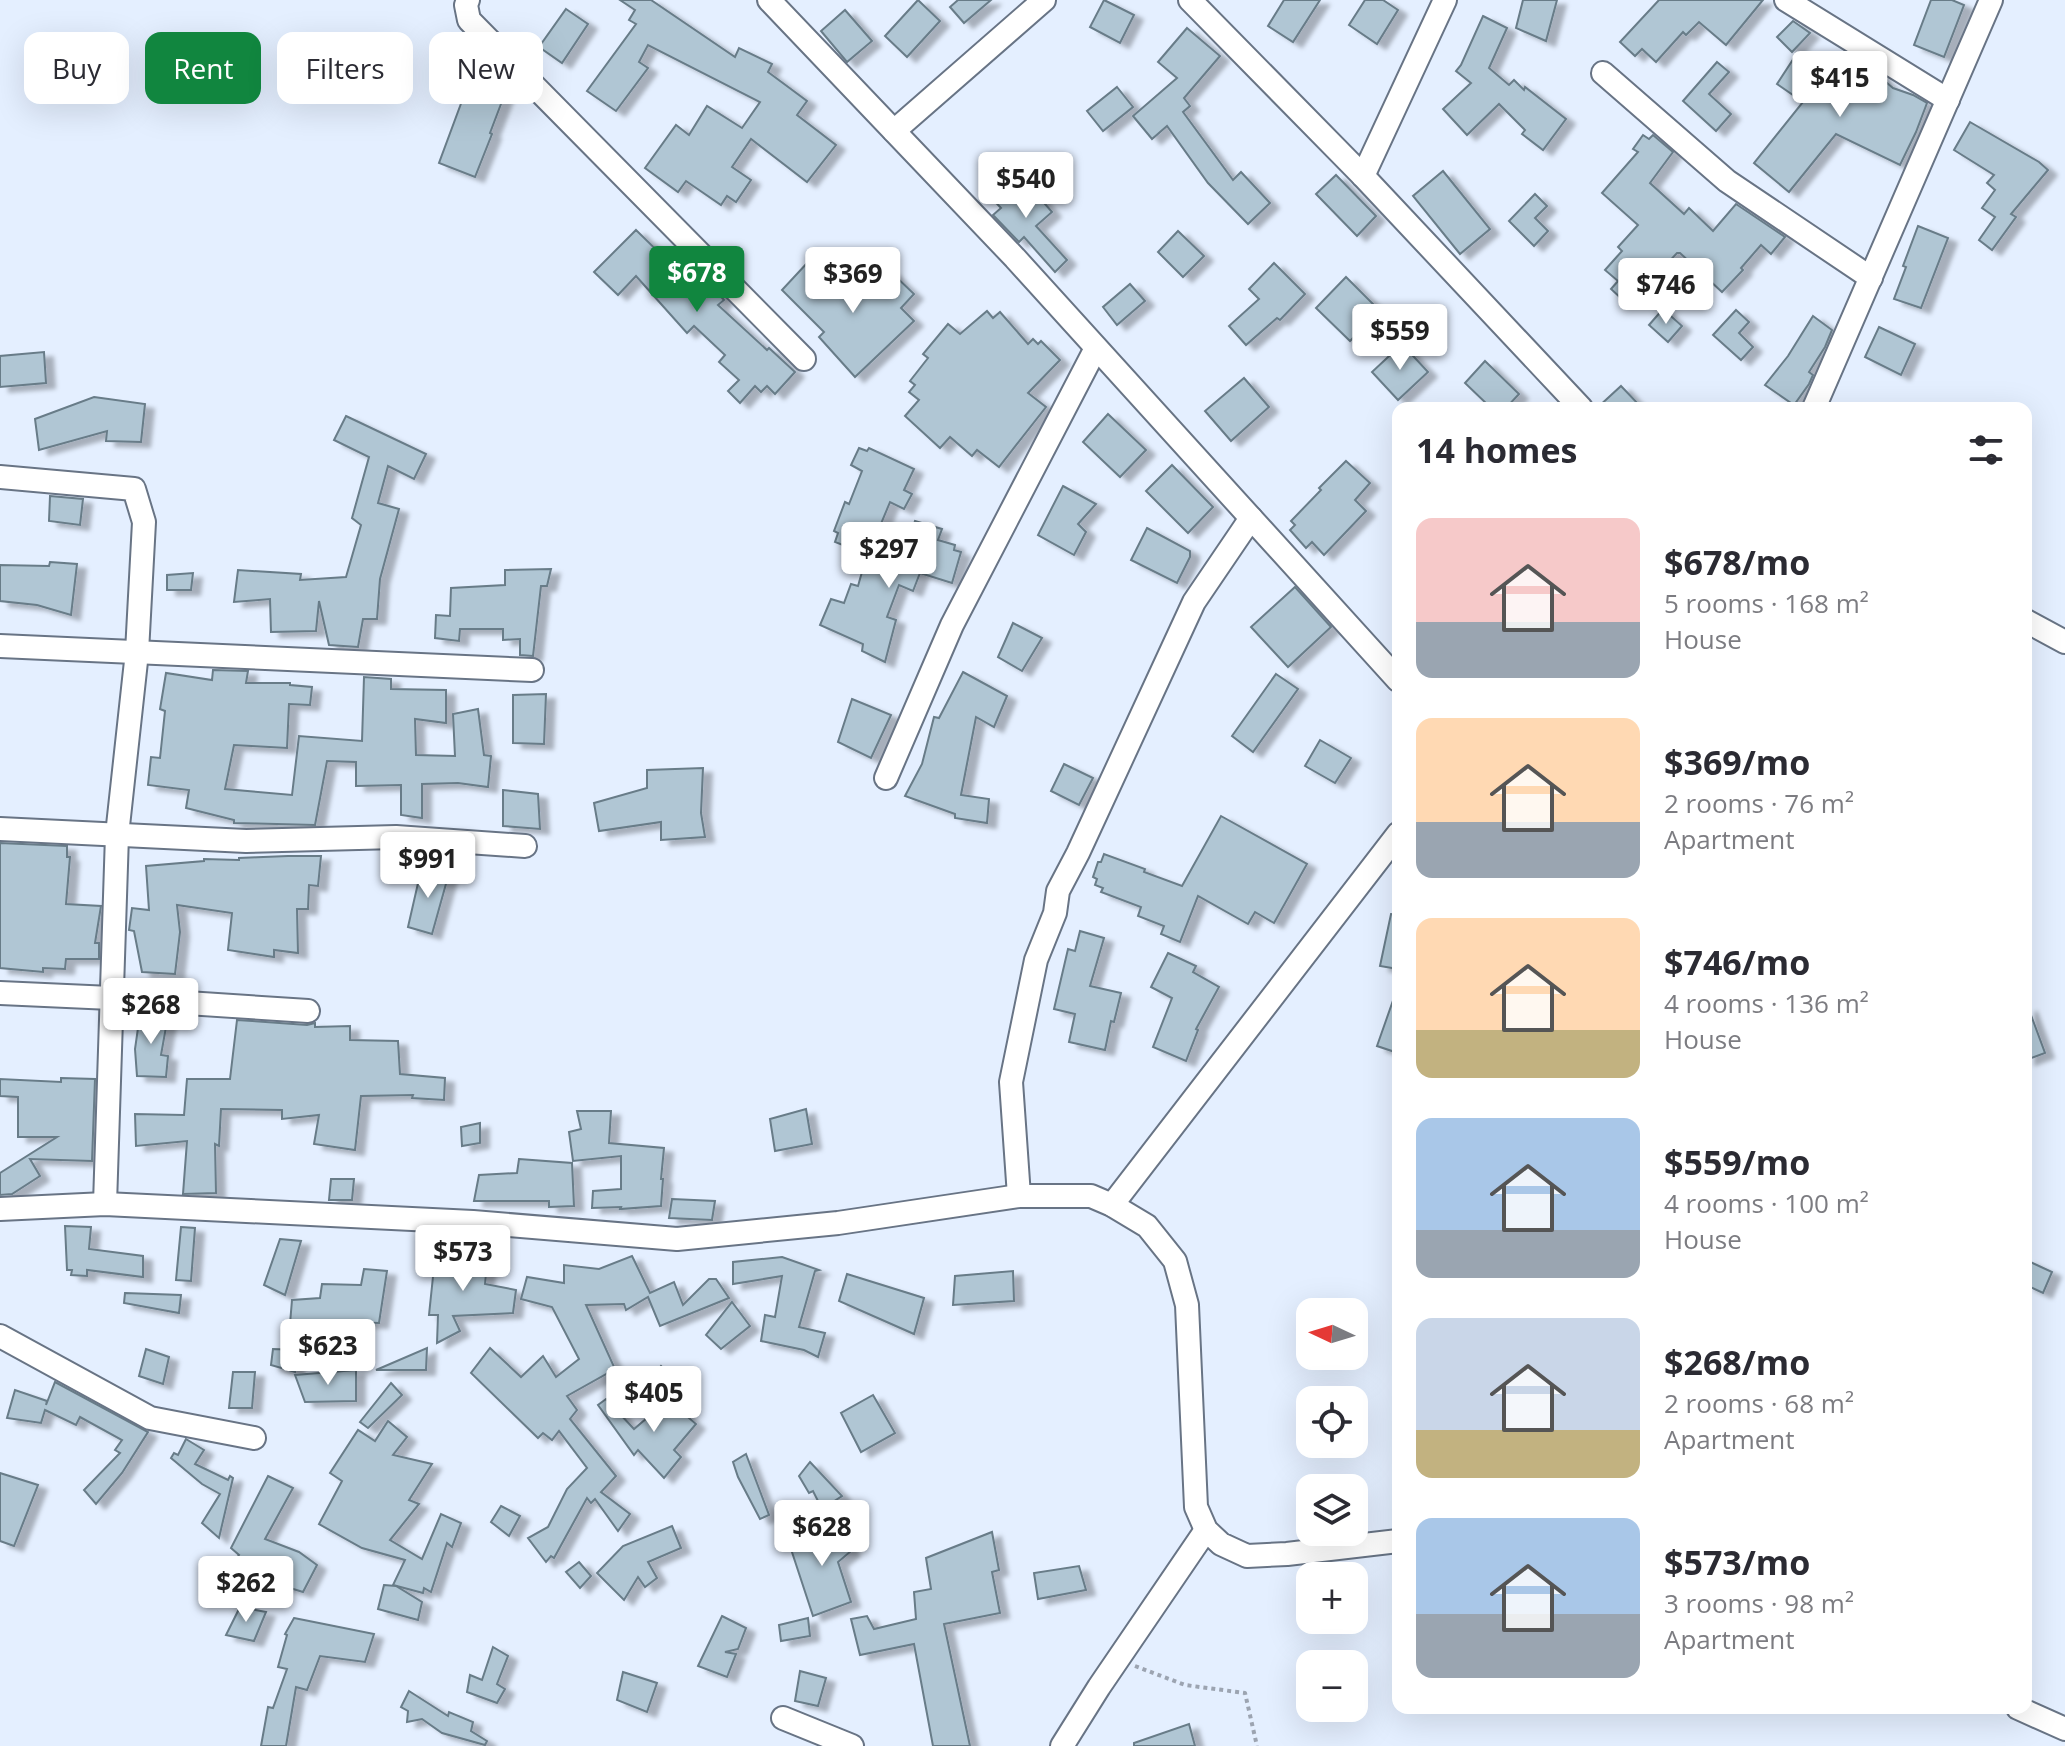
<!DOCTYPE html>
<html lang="en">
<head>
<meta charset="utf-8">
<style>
	body { margin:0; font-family:"Open Sans",sans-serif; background:#f2f2f3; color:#2b2b33; height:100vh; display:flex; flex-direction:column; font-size:30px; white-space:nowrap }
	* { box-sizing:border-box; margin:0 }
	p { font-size:26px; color:#7c7c81 }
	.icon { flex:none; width:44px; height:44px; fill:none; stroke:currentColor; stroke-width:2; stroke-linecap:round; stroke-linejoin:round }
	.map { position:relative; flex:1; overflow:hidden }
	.panel { position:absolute; left:1392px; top:402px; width:640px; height:1312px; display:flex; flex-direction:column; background:#fff; border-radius:16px; box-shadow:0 8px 32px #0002 }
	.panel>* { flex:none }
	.hud { position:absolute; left:24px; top:32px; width:760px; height:72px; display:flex; gap:16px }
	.needle { width:52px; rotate:274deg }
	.fabs { position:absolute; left:1296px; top:1298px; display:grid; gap:16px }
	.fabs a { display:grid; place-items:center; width:72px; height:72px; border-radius:16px; background:#fff; box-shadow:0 8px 32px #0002; font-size:40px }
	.price { position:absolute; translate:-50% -68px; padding:0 18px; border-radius:8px; background:#fff; color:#222; font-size:26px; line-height:52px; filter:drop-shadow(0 2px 4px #0008) }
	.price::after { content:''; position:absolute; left:50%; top:48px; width:24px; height:18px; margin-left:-12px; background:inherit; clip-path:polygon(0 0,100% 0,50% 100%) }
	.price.on { background:#11863f; color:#fff }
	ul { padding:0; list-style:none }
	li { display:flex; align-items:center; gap:24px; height:200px; padding:0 24px }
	li span { display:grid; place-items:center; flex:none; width:224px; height:160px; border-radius:16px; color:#555 }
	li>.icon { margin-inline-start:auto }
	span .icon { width:96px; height:96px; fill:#fffc; stroke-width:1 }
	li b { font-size:34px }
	h2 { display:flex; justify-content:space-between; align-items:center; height:96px; padding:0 24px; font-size:34px }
	.chip { padding:0 28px; border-radius:16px; background:#fff; box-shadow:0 8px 32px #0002; font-size:28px; line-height:72px }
	.chip.on { background:#11863f; color:#fff }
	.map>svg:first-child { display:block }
	.building { fill:#b0c6d4; stroke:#687c88; stroke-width:2; filter:url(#shadow) }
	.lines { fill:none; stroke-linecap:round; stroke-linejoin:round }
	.minor-casing { stroke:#687485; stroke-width:26 }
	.path { stroke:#9ca4b1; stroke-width:4; stroke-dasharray:4 4; stroke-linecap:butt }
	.minor { stroke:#fff; stroke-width:22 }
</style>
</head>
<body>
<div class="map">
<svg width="2065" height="1746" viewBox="0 0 2065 1746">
	<defs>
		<filter id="shadow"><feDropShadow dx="9" dy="5" stdDeviation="2" flood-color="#0004"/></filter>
	</defs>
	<rect width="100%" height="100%" fill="#e4efff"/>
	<g class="building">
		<path d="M620,0H651L735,57L739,48L772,64L768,72L807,101L797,115L836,145L807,182L751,139L732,167L751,180L736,202L727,196L721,205L686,181L678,192L645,168L676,125L689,135L707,106L742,128L760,102L648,45L639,62L648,68L616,111L587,91L636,24L629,20L635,10Z"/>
		<path d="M918,0L940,21L907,57L885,36Z"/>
		<path d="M958,0H991L964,23L950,7Z"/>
		<path d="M1104,0L1134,15L1120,43L1090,27Z"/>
		<path d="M1284,0H1320L1293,42L1268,26Z"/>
		<path d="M1365,0H1383L1398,10L1377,44L1349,25Z"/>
		<path d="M1523,0H1557L1546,41L1516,28Z"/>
		<path d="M1659,0H1763L1726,45L1699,22L1686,35L1683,32L1656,62L1642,49L1635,56L1620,42Z"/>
		<path d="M1931,0H1952L1964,5L1944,57L1914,45Z"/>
		<path d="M566,9L588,24L562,63L539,47Z"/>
		<path d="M845,10L872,41L847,62L821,31Z"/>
		<path d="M1483,16L1507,28L1489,68L1509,85L1514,80L1524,90L1525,87L1566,119L1543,150L1522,134L1525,130L1499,104L1467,135L1443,109L1471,83L1456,71L1461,65Z"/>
		<path d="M1793,21L1810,33L1792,52L1777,37Z"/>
		<path d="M1187,28L1220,56L1184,98L1190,106L1183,112L1233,180L1241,172L1270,203L1248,224L1208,183L1167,126L1152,139L1133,116L1177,78L1158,62Z"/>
		<path d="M1794,58L1832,84L1853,58L1871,69L1893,88L1913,95L1927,103L1916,132L1900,165L1836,134L1789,192L1754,163L1803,102L1777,84Z"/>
		<path d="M1717,62L1729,72L1709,94L1731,114L1716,131L1683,101Z"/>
		<path d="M469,82L504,96L490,133L492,134L475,177L439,163Z"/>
		<path d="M1117,87L1133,107L1103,131L1087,111Z"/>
		<path d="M1970,122L2039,162L2048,170L2011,214L2016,217L1992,250L1979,240L1995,217L1982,208L1995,190L1987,183L1994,175L1954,150Z"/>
		<path d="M1643,135L1649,139L1653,135L1673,152L1650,183L1684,214L1689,208L1713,231L1736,204L1785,237L1771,254L1761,245L1741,268L1743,270L1722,292L1680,253H1677L1653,279L1647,274L1624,301L1611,289L1618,281L1605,270L1622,251L1618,247L1638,225L1602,193L1638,152L1633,149Z"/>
		<path d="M1443,171L1490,229L1460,254L1413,196Z"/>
		<path d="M1336,175L1376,216L1357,236L1316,194Z"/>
		<path d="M1004,182L1014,193L1026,182L1052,212L1036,226L1067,260L1055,272L1024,237L1019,242L993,215L1001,208L989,195Z"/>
		<path d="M1535,194L1547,206L1535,218L1548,231L1534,246L1509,221Z"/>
		<path d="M1918,226L1948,238L1921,308L1894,299L1906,267L1903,266Z"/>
		<path d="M636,230L679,272L681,270L699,290L708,282L724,300L718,305L767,350L769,348L795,372L775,394L767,386L761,392L755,386L740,403L728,391L739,380L719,362L725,355L694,326L687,333L636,276L618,295L594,272Z"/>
		<path d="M1178,231L1204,256L1183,277L1158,252Z"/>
		<path d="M809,261L852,303L874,280L877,284L890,271L914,294L901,308L914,321L855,377L819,337L824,332L782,290Z"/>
		<path d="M1274,263L1305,294L1280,320L1277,318L1246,345L1229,326L1259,299L1249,289Z"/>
		<path d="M1346,277L1380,311L1350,341L1316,308Z"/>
		<path d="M1130,284L1145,301L1117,325L1103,307Z"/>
		<path d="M1663,309L1682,326L1668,342L1649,325Z"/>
		<path d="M1736,310L1749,322L1739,333L1753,347L1741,360L1713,335Z"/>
		<path d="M987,311L993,318L1000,312L1028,344L1033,339L1038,344L1041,341L1060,360L1028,393L1046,407L999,467L977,450L972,456L950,437L940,448L905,416L919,400L909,392L915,385L910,381L928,358L923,354L948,324L960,334Z"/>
		<path d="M1813,316L1832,330L1825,347L1809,372L1813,375L1809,384L1794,405L1765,385L1788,356Z"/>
		<path d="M1879,327L1915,344L1901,375L1865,357Z"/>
		<path d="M1402,344L1428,372L1398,400L1372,372Z"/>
		<path d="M44,352L46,383L0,387V356Z"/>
		<path d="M1485,361L1519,394L1506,408H1491L1465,383Z"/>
		<path d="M1244,378L1269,407L1231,441L1205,411Z"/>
		<path d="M1621,386L1642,408H1597Z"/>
		<path d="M94,397L145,404L141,442L106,441L107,431L39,450L35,419Z"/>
		<path d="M1108,414L1146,450L1120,477L1083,442Z"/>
		<path d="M346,416L426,454L414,479L388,466L378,503L399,509L380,579L377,619H363L358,647L329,645L319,601L316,631L271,632L270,599L234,602L238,570L301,574L300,580L346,577L361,525L352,518L369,457L334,440Z"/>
		<path d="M859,448L867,451L869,448L914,469L904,490L912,494L904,509L890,502L868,555L835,542L838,533L834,531L845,502L849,504L862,471L851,465Z"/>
		<path d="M1346,461L1370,483L1355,500L1366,511L1324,555L1312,542L1306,548L1290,530L1295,525L1291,521L1321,490L1319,488Z"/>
		<path d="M1172,465L1213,507L1188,533L1146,491Z"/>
		<path d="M1063,486L1096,504L1078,524L1086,532L1074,555L1038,535Z"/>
		<path d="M50,496L83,499L80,525L49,521Z"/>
		<path d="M915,521L942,529L938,540L955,545L954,550L961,552L952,583L920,573L913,591L899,585L887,617L896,620L885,662L862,651L863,644L820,625L831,599L844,603L851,584L858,586L866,558L899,571Z"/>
		<path d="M1147,528L1190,551V557L1177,583L1131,560Z"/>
		<path d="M50,562L77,564L71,615L37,605L0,601V565L49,566Z"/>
		<path d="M551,569L547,586H541L533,656L520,655V639L503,640V629H460L459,641L435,638L436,615L450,616L451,588L505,585V570Z"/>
		<path d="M193,573L191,590H167V575Z"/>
		<path d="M1295,587L1331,627L1288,667L1251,627Z"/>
		<path d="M1013,623L1042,638L1022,671L998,657Z"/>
		<path d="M213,670L248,671L246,683H290V685L312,687L310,705L289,704L287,748L234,745L225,789L292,795L299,736L362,741L364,677L391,679V689L446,690V723L415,719L416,755L455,756L453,714L478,709L484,755L491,756L488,787L458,783L422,784V818L401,815V785L356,786V762L327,761L315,825L234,823V820L186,808L189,790L148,785L151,757L160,758L165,711L160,709L166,673L212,680Z"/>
		<path d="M963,672L1007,696L994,727L976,717L961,795L989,799L987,823L955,818V814L905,796L922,764L934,717L939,718Z"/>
		<path d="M1276,674L1298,689L1253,752L1232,736Z"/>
		<path d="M546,694L544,744L513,743V695Z"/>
		<path d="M852,699L891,715L871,758L838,742Z"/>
		<path d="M1320,740L1351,758L1335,783L1305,766Z"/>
		<path d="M1064,764L1093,778L1079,805L1051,791Z"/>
		<path d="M703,768L701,813L705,837L661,840V822L599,831L594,803L647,788V770Z"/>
		<path d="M503,790L538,794L540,829L503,826Z"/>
		<path d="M1221,816L1307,864L1274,923L1255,912L1248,924L1198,896L1180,942L1161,934L1164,926L1138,916L1141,907L1101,892L1103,888L1095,885L1097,879L1093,877L1098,862H1101L1104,854L1145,869L1144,872L1182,886Z"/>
		<path d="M0,843L67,846V857H70L66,904L101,906L95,943H99V959H66L65,969L43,968V972L0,968Z"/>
		<path d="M288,856H321L318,886L309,885L308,909H297L298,953L274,950V957L228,950L232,913L177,905L180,932L175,974L142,972L134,931L129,930L132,908L149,910L146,866L204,861V859L239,860V858Z"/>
		<path d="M421,870L449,873L432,934L408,927Z"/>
		<path d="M1391,914L1398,915V969L1380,966Z"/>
		<path d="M1080,931L1104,938L1090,986L1121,993L1114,1022L1111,1021L1105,1050L1069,1042L1075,1014L1054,1009L1068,949L1075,951Z"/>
		<path d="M1168,953L1196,966L1193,972L1219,987L1196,1029L1198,1030L1186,1061L1153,1047L1172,998L1151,987Z"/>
		<path d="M1396,992H1398V1053L1377,1046Z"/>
		<path d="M2028,1007L2045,1053L2026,1060V1008Z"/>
		<path d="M140,1014L168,1016L161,1055L168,1056L166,1077L137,1076L135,1049Z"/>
		<path d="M237,1020L307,1025L315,1023V1027L350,1026V1040L398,1041L400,1074L445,1078L444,1100L412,1098L413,1095L361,1096L355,1150L314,1144L319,1115L282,1119V1110L221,1109L219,1146L215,1144L216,1193L183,1194L187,1141L136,1146L135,1114L184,1115L187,1079H230Z"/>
		<path d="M61,1078L95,1079L92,1161L30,1159L40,1176L12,1194L0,1195V1173L57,1137H18V1097L0,1096V1079L61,1082Z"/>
		<path d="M806,1109L812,1144L775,1151L770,1119Z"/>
		<path d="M577,1111H611L609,1143L664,1148L661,1179H663L661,1206L620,1209L621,1207L592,1208L593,1191L621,1189V1156L573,1161L569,1132L581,1129Z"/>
		<path d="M480,1123V1143L462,1146L461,1127Z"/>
		<path d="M519,1159L572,1163L574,1206L549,1207V1201H474L479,1175L517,1173Z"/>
		<path d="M331,1179H354L352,1200H329Z"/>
		<path d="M672,1199L715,1201L712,1220L669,1218Z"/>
		<path d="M65,1226L91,1227L89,1249L143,1256V1277L87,1270V1276L71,1275L72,1270H67Z"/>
		<path d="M181,1227L195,1228L191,1281L176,1280Z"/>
		<path d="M280,1239L301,1241L285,1295L264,1285Z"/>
		<path d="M434,1249L458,1251L456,1264H487L485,1284L516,1290L513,1313L453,1316L460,1331L437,1343L438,1315H429L434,1267L430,1266Z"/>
		<path d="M632,1256L650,1293L674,1282L683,1305L709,1279H716L729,1298L660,1326L648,1297L626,1310L624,1304L586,1305L615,1369L567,1396L577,1410L570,1419L616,1476L601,1492L630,1514L618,1531L595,1499L591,1503L587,1498L554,1558L551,1556L546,1562L528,1538L548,1527L567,1489L587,1468L559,1431L552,1440L543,1433L538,1438L471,1373L490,1348L521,1377L543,1356L556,1377L579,1359L552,1307L521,1299L527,1277L564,1283V1265L599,1269Z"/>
		<path d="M782,1257L819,1270L815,1271L799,1327L825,1333L818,1357L804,1350L761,1341L765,1315L775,1317L782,1276L733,1284V1262Z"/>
		<path d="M2026,1260L2052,1272L2043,1293L2026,1285Z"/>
		<path d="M364,1269L387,1271L379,1323L343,1322L311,1324L310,1329L290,1324L292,1300L320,1298L322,1284L361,1285Z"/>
		<path d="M1013,1271L1014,1301L953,1305L955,1276Z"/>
		<path d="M847,1274L924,1298L914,1334L839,1301Z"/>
		<path d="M125,1293L181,1295L179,1313L124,1303Z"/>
		<path d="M732,1302L750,1326L721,1349L706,1335Z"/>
		<path d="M427,1348L426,1370H376Z"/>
		<path d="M146,1349L169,1357L163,1384L139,1376Z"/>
		<path d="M273,1349L297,1350L295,1372L271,1365Z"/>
		<path d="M661,1366L680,1385L668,1397L651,1379Z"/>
		<path d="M356,1370V1401L305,1402L295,1375Z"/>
		<path d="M233,1372H255L252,1408H229Z"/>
		<path d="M55,1382L148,1432L122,1473L96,1504L84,1490L120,1453L115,1450L122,1440L80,1417L76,1425L45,1410L41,1423L7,1418L15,1390L47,1401L46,1405Z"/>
		<path d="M391,1383L402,1395L368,1428L360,1422Z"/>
		<path d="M873,1395L895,1433L861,1452L841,1413Z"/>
		<path d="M606,1399L634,1429L668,1400L696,1424L674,1450L681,1457L664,1478L638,1450L634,1455L598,1405Z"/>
		<path d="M388,1421L407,1437L393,1455L432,1464L409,1500L419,1504L390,1540L422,1559L441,1514L461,1523L452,1547L447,1543L431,1592L424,1588L423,1593L393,1585L405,1560L362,1548L319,1524L342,1481L330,1473L358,1430L375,1441Z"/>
		<path d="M186,1439L204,1450L195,1464L228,1480L230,1476L233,1478L219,1538L202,1523L220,1494L202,1484L171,1458L174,1453L178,1455Z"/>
		<path d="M746,1454L769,1515L760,1519L738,1477L733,1462Z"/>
		<path d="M810,1462L842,1496L822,1509L813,1491L809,1493L799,1476Z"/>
		<path d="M0,1473L38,1485L14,1546L0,1541Z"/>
		<path d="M268,1476L293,1488L265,1539L299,1552L317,1565L303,1592L261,1579L264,1570L236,1559L239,1555L231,1548Z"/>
		<path d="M501,1506L520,1516L509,1536L491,1522Z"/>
		<path d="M833,1523L851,1551L838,1562L851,1602L813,1616L789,1543Z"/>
		<path d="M672,1526L681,1548L648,1562L657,1578L645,1587L638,1577L624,1600L597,1573L623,1546Z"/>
		<path d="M992,1532L999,1570L992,1572L1000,1613L944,1624L970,1746H933L914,1644L860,1655L851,1619L867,1616L874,1629L916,1619L914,1592L931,1589L926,1558Z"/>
		<path d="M579,1562L591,1576L580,1588L566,1572Z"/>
		<path d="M1079,1566L1086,1590L1038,1599L1034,1573Z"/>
		<path d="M384,1585L396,1586L422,1602L418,1620L378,1609Z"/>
		<path d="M240,1607L266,1612L254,1641L226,1635Z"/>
		<path d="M722,1616L746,1628L738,1649L725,1652L736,1654L727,1677L698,1666Z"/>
		<path d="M294,1618L374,1634L365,1662L320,1656L307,1690L296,1687L286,1746H261L268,1707L273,1708L287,1669L278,1667L287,1635L285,1634Z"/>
		<path d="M808,1618L810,1636L781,1641L779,1625Z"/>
		<path d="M493,1647L508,1656L497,1684L505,1689L497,1703L467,1692L470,1675L482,1680Z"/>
		<path d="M800,1671L826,1678L818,1706L795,1701Z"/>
		<path d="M623,1672L657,1683L647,1712L617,1700Z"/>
		<path d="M409,1691L448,1716L449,1712L473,1722L471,1731L487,1741L485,1745L442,1733L422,1719L407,1722L408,1711L401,1707Z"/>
		<path d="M1189,1724L1195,1746H1134V1743Z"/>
	</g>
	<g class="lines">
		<g class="minor-casing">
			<g id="minor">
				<path d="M468,0L466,5L469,20L804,359"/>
				<path d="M769,0L1015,258L1398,680"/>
				<path d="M1190,0L1363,176L1581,408"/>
				<path d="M1786,0L1948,100"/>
				<path d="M1603,73L1727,181L1871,278"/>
				<path d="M894,131L1044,0"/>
				<path d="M1363,176L1445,0"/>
				<path d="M1814,408L1991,0"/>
				<path d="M0,477L134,489L144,522L137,652L117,835L105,1204"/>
				<path d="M2026,621L2065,642"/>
				<path d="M0,646L532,670"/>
				<path d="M886,778L952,625L1096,348"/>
				<path d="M0,829L246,841L396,837L525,846"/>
				<path d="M0,993L111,998L308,1011"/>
				<path d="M1019,1196L1011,1082L1036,960L1055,913L1058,891L1078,853L1194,602L1251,518"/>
				<path d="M1112,1205L1398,834"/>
				<path d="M0,1209L105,1204L473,1222L677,1239L838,1223L1019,1196H1091L1112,1205L1147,1226L1175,1261L1187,1305L1196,1507L1206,1530L1221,1544L1247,1556L1287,1554L1398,1541"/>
				<path d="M0,1336L150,1418L254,1438"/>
				<path d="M2018,1708L2065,1729"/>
				<path d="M783,1718L852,1746"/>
				<path d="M1062,1746L1099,1687L1206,1530"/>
			</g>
		</g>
		<path class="path" d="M1135,1666L1185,1685L1245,1693L1257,1746"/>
		<use href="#minor" class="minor"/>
	</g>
</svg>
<div class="fabs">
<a><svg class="needle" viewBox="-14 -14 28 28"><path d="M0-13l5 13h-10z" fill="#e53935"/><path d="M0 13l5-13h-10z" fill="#7c7c81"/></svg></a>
<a><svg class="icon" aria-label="locate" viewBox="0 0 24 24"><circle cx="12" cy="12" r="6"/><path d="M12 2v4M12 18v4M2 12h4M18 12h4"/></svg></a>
<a><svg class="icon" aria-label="layers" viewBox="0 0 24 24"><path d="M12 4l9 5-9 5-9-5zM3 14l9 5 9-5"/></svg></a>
<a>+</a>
<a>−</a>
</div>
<b class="price" style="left:1840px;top:119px">$415</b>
<b class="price" style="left:1026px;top:220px">$540</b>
<b class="price on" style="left:697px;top:314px">$678</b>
<b class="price" style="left:853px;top:315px">$369</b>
<b class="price" style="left:1666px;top:326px">$746</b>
<b class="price" style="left:1400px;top:372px">$559</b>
<b class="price" style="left:889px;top:590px">$297</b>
<b class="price" style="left:428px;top:900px">$991</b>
<b class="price" style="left:151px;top:1046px">$268</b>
<b class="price" style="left:463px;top:1293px">$573</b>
<b class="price" style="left:328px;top:1387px">$623</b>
<b class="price" style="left:654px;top:1434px">$405</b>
<b class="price" style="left:822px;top:1568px">$628</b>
<b class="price" style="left:246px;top:1624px">$262</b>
<div class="hud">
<a class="chip">Buy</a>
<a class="chip on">Rent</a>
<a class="chip">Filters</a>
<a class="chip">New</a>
</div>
<section class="panel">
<h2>14 homes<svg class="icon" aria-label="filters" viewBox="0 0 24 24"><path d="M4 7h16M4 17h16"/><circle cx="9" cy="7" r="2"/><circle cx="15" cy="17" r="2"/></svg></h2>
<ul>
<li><span style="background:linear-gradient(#f6c9c9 65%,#9aa5b1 0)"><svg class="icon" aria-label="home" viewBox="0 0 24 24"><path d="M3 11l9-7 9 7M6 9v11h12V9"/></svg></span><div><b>$678/mo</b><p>5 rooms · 168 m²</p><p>House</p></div></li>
<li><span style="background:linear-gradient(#ffd9b3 65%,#9aa5b1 0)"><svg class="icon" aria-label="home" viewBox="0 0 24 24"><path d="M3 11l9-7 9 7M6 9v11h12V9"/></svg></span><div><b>$369/mo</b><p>2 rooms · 76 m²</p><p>Apartment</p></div></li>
<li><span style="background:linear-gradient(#ffd9b3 70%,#c2b280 0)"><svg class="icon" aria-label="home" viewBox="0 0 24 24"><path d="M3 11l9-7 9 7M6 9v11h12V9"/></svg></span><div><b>$746/mo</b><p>4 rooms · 136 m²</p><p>House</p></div></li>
<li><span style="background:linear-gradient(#a9c7e8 70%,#9aa5b1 0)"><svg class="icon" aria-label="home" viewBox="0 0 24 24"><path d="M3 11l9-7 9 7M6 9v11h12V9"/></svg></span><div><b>$559/mo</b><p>4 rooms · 100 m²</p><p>House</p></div></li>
<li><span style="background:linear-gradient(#c9d6e8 70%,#c2b280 0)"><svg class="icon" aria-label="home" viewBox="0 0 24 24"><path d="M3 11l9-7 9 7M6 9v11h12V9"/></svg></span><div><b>$268/mo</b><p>2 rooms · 68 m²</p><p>Apartment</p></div></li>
<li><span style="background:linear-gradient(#a9c7e8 60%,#9aa5b1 0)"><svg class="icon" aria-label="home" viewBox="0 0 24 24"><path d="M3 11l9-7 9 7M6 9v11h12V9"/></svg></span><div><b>$573/mo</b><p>3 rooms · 98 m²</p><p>Apartment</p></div></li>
</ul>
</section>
</div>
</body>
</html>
